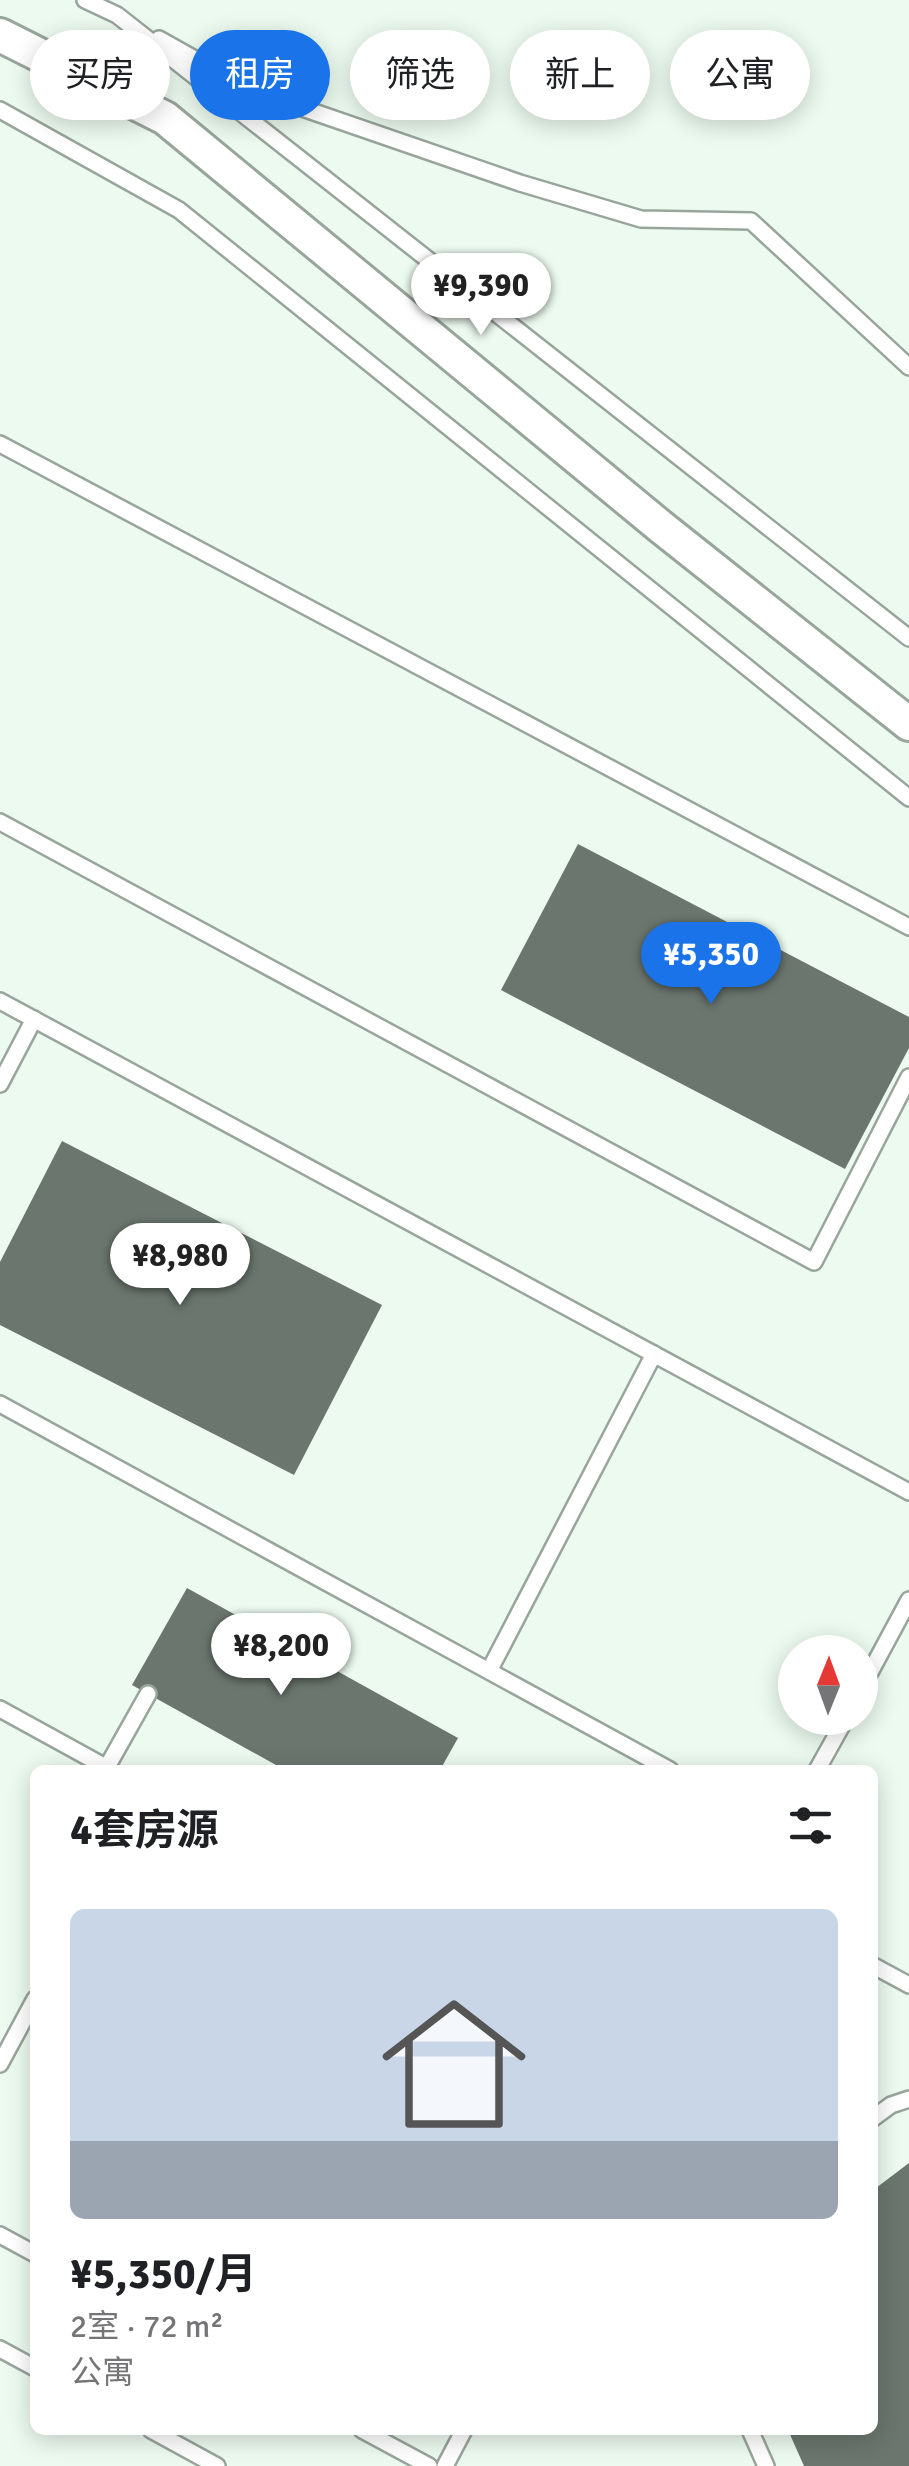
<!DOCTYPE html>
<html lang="zh">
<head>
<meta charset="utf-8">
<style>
	body { margin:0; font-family:Signika,"Noto Sans SC",sans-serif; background:#f6f6f6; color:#202124; height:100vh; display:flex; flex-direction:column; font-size:38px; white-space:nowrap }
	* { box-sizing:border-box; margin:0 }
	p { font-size:32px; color:#757577 }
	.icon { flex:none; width:55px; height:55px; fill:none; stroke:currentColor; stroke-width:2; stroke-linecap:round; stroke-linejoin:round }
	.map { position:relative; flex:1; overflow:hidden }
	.side { position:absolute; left:30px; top:1765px; width:848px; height:670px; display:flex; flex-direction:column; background:#fff; border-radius:15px; box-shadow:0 5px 25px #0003 }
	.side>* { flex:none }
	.guide { position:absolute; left:30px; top:30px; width:850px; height:90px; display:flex; gap:20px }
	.needle { width:65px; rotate:1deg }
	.controls { position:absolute; left:778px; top:1635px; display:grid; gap:20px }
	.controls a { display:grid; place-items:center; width:100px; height:100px; border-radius:50%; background:#fff; box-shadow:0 5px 25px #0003; font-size:50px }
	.price { position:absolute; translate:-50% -85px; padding:0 22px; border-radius:35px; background:#fff; color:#222; font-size:32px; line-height:65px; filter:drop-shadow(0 2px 5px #0008) }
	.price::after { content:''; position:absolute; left:50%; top:60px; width:30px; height:22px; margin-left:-15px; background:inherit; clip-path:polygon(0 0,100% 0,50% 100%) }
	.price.current { background:#1a73e8; color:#fff }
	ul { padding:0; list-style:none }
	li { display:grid; align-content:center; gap:20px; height:530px; padding:0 40px }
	li span { display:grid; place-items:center; height:310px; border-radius:15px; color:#555 }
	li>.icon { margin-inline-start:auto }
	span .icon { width:180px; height:180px; fill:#fffc; stroke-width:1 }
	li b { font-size:42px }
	h2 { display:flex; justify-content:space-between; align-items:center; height:120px; padding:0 40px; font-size:42px }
	.chip { padding:0 35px; border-radius:45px; background:#fff; box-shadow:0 5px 25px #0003; font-size:35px; line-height:90px }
	.chip.current { background:#1a73e8; color:#fff }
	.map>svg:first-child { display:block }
	.building { fill:#6b776e }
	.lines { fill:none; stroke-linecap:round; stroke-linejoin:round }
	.lane-casing { stroke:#98a59b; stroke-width:20 }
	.street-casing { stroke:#98a59b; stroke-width:38 }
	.lane { stroke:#fff; stroke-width:15 }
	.street { stroke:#fff; stroke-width:32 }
</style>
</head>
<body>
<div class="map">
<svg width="909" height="2466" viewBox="0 0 909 2466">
	<rect width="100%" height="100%" fill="#ecfaef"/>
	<g class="building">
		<path d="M578,844L909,1017V1048L845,1169L501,990Z"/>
		<path d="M62,1141L382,1305L294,1475L0,1325V1262Z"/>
		<path d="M187,1588L458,1738L440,1770H285L132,1685Z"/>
		<path d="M909,2163V2466H804L788,2430H872V2191Z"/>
	</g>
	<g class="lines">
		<g class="lane-casing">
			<g id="lane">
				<path d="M85,0L117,15L909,638"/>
				<path d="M159,39L250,90L520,183L641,219L751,221L909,367"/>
				<path d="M0,110L179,210L909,798"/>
				<path d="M0,444L909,927"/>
				<path d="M0,822L814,1262L909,1077"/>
				<path d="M0,1001L909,1492"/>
				<path d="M0,1084L34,1019"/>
				<path d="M0,1404L670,1770"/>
				<path d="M489,1671L654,1354"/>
				<path d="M860,1691L909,1600"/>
				<path d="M0,1709L111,1770"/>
				<path d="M107,1767L148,1694"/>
				<path d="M817,1770L846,1718"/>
				<path d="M872,1965L909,1985"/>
				<path d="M0,2064L35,1999"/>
				<path d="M872,2119L891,2105L909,2099"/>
				<path d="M0,2235L35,2254"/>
				<path d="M0,2349L35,2368"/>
				<path d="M151,2430L217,2466"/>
				<path d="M362,2430L429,2466"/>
				<path d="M750,2430L766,2466"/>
				<path d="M445,2466L464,2430"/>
			</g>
		</g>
		<g class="street-casing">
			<path id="street" d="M0,35L165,118L661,527L909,724"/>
		</g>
		<use href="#lane" class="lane"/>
		<use href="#street" class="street"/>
	</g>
</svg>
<div class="controls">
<a><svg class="needle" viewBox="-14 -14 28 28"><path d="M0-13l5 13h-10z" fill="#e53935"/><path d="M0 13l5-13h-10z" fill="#757577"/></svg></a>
</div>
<b class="price" style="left:481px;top:338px">¥9,390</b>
<b class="price current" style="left:711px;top:1007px">¥5,350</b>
<b class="price" style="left:180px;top:1308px">¥8,980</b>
<b class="price" style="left:281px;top:1698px">¥8,200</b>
<div class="guide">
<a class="chip">买房</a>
<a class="chip current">租房</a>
<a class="chip">筛选</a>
<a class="chip">新上</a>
<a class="chip">公寓</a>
</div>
<section class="side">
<h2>4套房源<svg class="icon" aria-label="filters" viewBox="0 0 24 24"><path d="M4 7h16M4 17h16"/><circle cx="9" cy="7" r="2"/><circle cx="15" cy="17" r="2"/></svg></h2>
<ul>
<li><span style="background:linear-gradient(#c9d6e8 75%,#9aa5b1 0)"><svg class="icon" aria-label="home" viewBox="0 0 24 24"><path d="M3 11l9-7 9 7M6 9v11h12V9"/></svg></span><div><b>¥5,350/月</b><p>2室 · 72 m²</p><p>公寓</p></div></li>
</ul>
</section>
</div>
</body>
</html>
